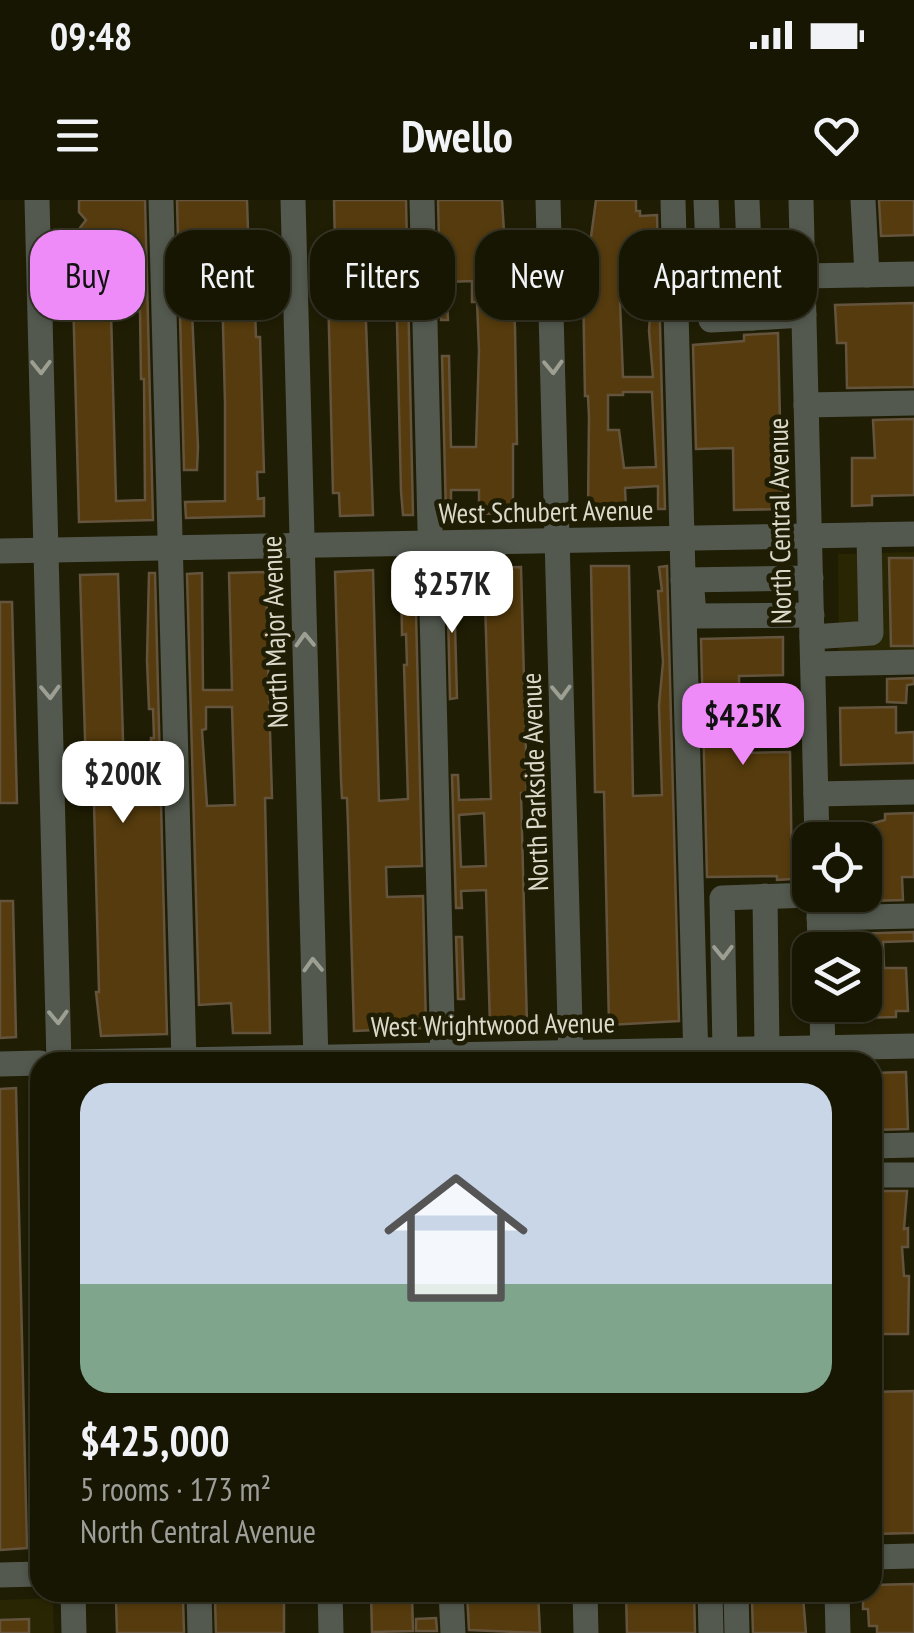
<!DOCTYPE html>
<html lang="en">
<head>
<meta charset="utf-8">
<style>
	body { margin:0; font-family:"PT Sans Narrow",sans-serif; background:#201f0d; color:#f1f3f6; height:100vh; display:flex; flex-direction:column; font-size:38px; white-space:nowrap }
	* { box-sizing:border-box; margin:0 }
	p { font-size:32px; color:#9e9f9a }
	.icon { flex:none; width:55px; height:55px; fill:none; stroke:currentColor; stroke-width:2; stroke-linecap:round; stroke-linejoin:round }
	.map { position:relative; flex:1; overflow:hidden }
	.panel { position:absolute; left:30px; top:852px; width:852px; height:550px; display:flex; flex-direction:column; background:#171603; border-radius:30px; box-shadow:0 2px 8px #0004,0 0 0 2px #363525 }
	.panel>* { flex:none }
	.hud { position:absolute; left:30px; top:30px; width:855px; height:90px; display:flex; gap:20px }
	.controls { position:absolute; left:792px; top:622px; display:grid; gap:20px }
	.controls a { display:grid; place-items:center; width:90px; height:90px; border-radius:20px; background:#171603; box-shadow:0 2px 8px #0004,0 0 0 2px #363525; font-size:50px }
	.price { position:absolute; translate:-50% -85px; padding:0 22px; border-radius:20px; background:#fff; color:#222; font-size:32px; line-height:65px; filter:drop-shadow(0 2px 5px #0008) }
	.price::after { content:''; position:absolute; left:50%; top:60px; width:30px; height:22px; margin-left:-15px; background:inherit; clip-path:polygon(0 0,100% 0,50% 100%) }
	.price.active { background:#ee8bf8; color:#111 }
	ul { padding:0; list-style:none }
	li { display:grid; align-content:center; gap:20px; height:530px; padding:0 50px }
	li span { display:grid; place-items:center; height:310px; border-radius:30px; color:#555 }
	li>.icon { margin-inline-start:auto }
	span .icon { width:180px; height:180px; fill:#fffc; stroke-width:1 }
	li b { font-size:42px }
	.chip { padding:0 35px; border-radius:30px; background:#171603; box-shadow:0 2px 8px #0004,0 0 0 2px #363525; font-size:35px; line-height:90px }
	.chip.active { background:#ee8bf8; color:#111 }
	.status { display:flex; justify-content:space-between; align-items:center; height:70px; padding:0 50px; background:#171603; direction:ltr }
	.status svg { height:28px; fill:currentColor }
	header { display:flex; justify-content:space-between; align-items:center; height:130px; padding:0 50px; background:#171603; font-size:45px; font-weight:700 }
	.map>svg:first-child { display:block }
	.built { fill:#292604 }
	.building { fill:#553b0d; stroke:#64543d; stroke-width:2.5; fill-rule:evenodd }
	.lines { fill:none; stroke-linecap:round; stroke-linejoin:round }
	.minor { stroke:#53594f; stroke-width:25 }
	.oneway { stroke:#9d9f93 }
	.labels { text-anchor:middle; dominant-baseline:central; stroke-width:9; stroke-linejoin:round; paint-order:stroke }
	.street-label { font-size:28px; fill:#dad9ca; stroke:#1f1d04 }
</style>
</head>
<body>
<div class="status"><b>09:48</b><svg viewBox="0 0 49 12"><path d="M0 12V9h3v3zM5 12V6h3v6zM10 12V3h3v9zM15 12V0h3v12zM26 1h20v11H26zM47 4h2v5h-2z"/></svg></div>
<header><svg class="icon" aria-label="menu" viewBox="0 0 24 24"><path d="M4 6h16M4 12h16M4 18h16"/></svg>Dwello<svg class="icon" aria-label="heart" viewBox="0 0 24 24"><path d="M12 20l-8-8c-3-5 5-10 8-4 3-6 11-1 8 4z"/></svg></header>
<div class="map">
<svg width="914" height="1433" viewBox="0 0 914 1433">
	<rect width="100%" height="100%" fill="#1f1d04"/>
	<g class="built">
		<path d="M914,352V454L839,455L838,354Z"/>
		<path d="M53,1398L54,1433H0V1400Z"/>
	</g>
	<g class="building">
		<path d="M79,0H145L153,320L79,322L73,94H82L81,48L85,43L80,37V28L86,20L79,12ZM140,111L141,179H144L145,300L116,301L111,112Z"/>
		<path d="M177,0H247L250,91H259L260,110H255L256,137H260L264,272H257L258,299L264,298V316L186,318L185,302L225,301V203L222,87L191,88L198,247L197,270H184Z"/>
		<path d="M334,0H406L413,315H403L401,291L396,82L368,83V96L365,95L373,315L340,316L339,293H333L328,90H336Z"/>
		<path d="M438,0H502L505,48L497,55L505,64V85L509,84L510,109H514L515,128L517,244H513V313L479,314V290H451V313L446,314L442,156H449L451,247H476L479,151L477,102H472V81L446,82L448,120H441Z"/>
		<path d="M596,0H636V11H640V16L657,15L665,309H658V286L625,288L626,310L588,311L589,217L588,196H585L583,84H589L585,42L591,37ZM647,101L651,102L649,131L653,177H623L620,102ZM623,192H652L656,267L624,268L619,230H608V195H623Z"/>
		<path d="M879,0H914V35L881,36Z"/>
		<path d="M914,103V187L847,188L846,143H837L835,105Z"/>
		<path d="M778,133L782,309L734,310L733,248L696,249L693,145L744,141V135Z"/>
		<path d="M914,219V295L872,296V305L852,306V258H875L873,220Z"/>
		<path d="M889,358H914V446H891Z"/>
		<path d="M591,366H629L633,596L662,595L659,505L663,462L658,391H662L659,367L667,366L679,821L609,825L604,592H595Z"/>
		<path d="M521,367L527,593H521L527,825L490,826L486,690L461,691L462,708H456L452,575H458L459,600L491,599L484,368ZM484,613L486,666L461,667L459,615Z"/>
		<path d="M415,369L422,666L386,667L387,697L423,696L426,828L354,831L348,625L347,598H342L341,579L335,372L373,370L379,601L408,599L404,465H407L406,434L402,435L401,370Z"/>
		<path d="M447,369H451L454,390L457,498L450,499Z"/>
		<path d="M266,372L267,419H272V438H269L268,464L272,598H265L270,833H233L231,803L199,805L187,374L202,373L203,490H232L229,373ZM206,507H232L235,605L207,606L202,530L206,529Z"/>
		<path d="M149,373H155L167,834L101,836L96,792H99L94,603H87L80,375L118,374L125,606L154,605L151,538H154L153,509H149L147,460Z"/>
		<path d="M0,402H12L17,603H0Z"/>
		<path d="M783,437V475L739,476L740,553L790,552L792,679L777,680V676L707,677L701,439Z"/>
		<path d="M914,478V484L907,485L906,503L887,502V479Z"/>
		<path d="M896,507V533L914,532V563L841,565L840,508Z"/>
		<path d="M914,613V677H902L903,700L868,701L866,625L885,620V614Z"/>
		<path d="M0,701H13L16,837L0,838Z"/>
		<path d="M914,732V741L883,742L884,768H906L908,811H896V817L858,818V805H865V750H848V734Z"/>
		<path d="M456,737H462L464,799H458Z"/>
		<path d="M906,872L908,929L872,930V873Z"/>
		<path d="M16,888L27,1348L0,1350V889Z"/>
		<path d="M872,991H907L904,1029L908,1028V1047H902L904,1076H909L908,1134H872Z"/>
		<path d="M914,1191V1333L872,1334V1192Z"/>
		<path d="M914,1384V1433H877V1426H869L868,1409H863V1392H872V1385Z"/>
		<path d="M538,1392L540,1433L469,1430L467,1393Z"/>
		<path d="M626,1392H694L695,1433H627Z"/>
		<path d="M371,1394H412L413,1431L372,1432Z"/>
		<path d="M284,1396V1433H216L215,1400Z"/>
		<path d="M803,1396L806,1433H753L752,1401Z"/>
		<path d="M176,1399H183L184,1433H117L116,1400Z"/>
		<path d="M436,1418L437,1431H416V1419Z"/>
		<path d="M29,1419V1433H0V1420Z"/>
	</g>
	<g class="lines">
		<g class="minor">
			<path d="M37,0L59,862"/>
			<path d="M161,0L184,862"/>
			<path d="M293,0L316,862"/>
			<path d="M422,0L443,862"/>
			<path d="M548,0L571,862"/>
			<path d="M673,0L696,862"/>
			<path d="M706,0L711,120L752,118"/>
			<path d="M747,0L752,118L804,115"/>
			<path d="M801,0L817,640"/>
			<path d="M863,0L867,75"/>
			<path d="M803,76L914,74"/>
			<path d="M806,205L914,203"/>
			<path d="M0,351L914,334"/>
			<path d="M683,380L811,378"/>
			<path d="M692,390L694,416L812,415"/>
			<path d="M812,437L871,433L869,335"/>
			<path d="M813,464L914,462"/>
			<path d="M816,594L914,592"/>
			<path d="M765,696L767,849"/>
			<path d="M819,705L820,750"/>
			<path d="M819,718L914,716"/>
			<path d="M822,805L823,862"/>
			<path d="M725,850L722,698L810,695"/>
			<path d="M73,862L914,846"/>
			<path d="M0,864L40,863"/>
			<path d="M872,946L914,945"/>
			<path d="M872,975H914"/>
			<path d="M872,1357L914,1356"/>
			<path d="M0,1375L40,1374"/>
			<path d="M73,1392L74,1433"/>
			<path d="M199,1392L200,1433"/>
			<path d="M330,1392L331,1433"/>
			<path d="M451,1392L453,1433"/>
			<path d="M585,1392L586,1433"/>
			<path d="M710,1392L711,1433"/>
			<path d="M736,1392L737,1433"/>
			<path d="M837,1392L838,1433"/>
		</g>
	</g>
	<defs><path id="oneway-chevron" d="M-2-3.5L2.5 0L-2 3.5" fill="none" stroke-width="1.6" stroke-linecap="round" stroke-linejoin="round" transform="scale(2.5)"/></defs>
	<g class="oneway">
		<use href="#oneway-chevron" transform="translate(41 167) rotate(89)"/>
		<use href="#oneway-chevron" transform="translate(553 167) rotate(88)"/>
		<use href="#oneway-chevron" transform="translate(305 440) rotate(-92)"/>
		<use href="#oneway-chevron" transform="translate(50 492) rotate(88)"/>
		<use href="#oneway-chevron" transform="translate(561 492) rotate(88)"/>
		<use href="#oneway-chevron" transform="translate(723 752) rotate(89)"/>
		<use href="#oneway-chevron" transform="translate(313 765) rotate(-92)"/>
		<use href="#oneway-chevron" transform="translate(58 817) rotate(88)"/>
	</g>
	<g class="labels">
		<g class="street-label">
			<text transform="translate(546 311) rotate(-1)">West Schubert Avenue</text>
			<text transform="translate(779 321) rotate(-91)">North Central Avenue</text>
			<text transform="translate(274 432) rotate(-92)">North Major Avenue</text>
			<text transform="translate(534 582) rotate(-92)">North Parkside Avenue</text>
			<text transform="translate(493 824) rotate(-1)">West Wrightwood Avenue</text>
		</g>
	</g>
</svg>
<div class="controls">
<a><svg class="icon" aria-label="locate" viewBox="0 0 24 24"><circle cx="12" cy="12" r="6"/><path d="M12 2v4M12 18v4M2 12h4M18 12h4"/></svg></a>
<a><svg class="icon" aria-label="layers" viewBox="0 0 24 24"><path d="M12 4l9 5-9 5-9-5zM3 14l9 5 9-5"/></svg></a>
</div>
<b class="price" style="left:452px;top:436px">$257K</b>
<b class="price active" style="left:743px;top:568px">$425K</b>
<b class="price" style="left:123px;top:626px">$200K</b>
<div class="hud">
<a class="chip active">Buy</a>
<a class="chip">Rent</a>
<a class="chip">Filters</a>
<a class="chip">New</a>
<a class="chip">Apartment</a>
</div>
<section class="panel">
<ul>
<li><span style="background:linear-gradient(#c9d6e8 65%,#7fa58c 0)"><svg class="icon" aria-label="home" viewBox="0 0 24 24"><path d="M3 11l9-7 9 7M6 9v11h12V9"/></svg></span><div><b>$425,000</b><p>5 rooms · 173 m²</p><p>North Central Avenue</p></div></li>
</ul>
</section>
</div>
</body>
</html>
